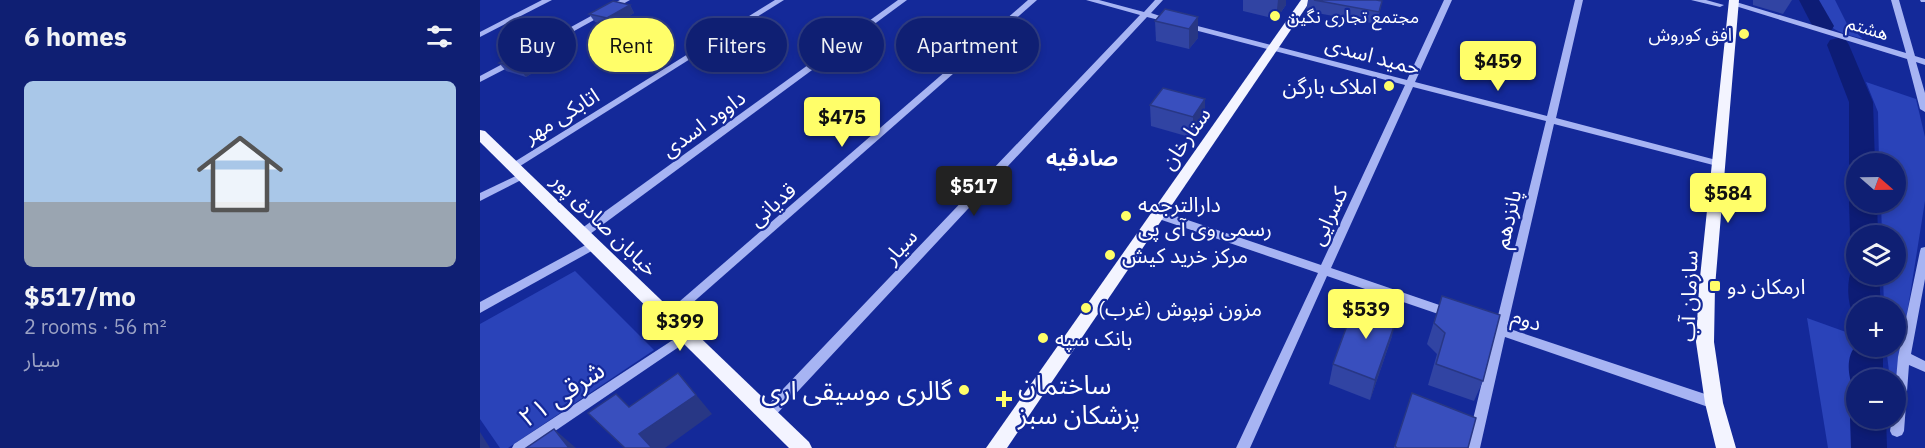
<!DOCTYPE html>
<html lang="en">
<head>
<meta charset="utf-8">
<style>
	body { margin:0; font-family:"IBM Plex Sans","Noto Sans Arabic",sans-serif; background:#182778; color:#f1f3f6; height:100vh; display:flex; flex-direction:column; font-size:22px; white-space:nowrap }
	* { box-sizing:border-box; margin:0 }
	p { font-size:20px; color:#9ba2c4 }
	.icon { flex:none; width:33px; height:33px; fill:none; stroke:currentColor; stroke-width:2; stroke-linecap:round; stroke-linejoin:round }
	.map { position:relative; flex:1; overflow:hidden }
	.drawer { display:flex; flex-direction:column; background:#0f1f73; width:480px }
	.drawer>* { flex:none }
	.hud { position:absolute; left:18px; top:18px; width:570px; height:54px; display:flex; gap:12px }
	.needle { width:39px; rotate:110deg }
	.controls { position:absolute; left:1366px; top:153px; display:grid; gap:12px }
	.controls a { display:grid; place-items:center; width:60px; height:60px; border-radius:50%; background:#0f1f73; box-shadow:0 3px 9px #0003,0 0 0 2px #2f3d85; font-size:30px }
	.price { position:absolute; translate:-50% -51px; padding:0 14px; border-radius:6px; background:#fffe69; color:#111; font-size:20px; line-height:39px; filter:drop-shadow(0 2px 3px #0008) }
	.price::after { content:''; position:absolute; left:50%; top:36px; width:18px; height:14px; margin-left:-9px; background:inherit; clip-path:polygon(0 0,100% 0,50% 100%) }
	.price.active { background:#222; color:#fff }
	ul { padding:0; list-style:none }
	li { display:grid; align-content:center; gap:12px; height:318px; padding:0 24px }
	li+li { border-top:2px solid #2f3d85 }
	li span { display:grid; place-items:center; height:186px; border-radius:9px; color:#555 }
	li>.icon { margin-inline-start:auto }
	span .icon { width:108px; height:108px; fill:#fffc; stroke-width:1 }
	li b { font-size:26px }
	h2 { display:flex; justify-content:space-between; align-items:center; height:72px; padding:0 24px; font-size:26px }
	.chip { padding:0 21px; border-radius:27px; background:#0f1f73; box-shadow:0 3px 9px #0003,0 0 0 2px #2f3d85; font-size:21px; line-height:54px }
	.chip.active { background:#fffe69; color:#111 }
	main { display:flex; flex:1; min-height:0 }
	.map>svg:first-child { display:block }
	.green { fill:#2a43b9 }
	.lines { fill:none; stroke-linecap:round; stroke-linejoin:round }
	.river { fill:#0d1c75; fill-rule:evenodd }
	.minor { fill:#a7b4f3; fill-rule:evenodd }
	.major { fill:#f3f4ff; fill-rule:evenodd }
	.wall { fill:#3144a3 }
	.shaded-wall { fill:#283785 }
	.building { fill:#394fbe; stroke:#283785; stroke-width:1.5 }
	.poi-dot { fill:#fffe69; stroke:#142999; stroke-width:2 }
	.labels { text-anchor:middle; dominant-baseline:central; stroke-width:4.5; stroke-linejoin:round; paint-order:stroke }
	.far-poi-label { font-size:18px; fill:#fff; stroke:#142999; text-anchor:start }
	.far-street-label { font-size:18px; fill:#fff; stroke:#142999 }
	.street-label { font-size:21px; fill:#fff; stroke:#142999 }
	.poi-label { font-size:21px; fill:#fff; stroke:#142999; text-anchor:start }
	.neighbourhood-label { font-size:22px; font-weight:bold; fill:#fff; stroke:#142999 }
	.near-poi-label { font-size:26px; fill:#fff; stroke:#142999; text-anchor:start }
	.near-street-label { font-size:26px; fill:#fff; stroke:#142999 }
</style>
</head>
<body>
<main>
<section class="drawer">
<h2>6 homes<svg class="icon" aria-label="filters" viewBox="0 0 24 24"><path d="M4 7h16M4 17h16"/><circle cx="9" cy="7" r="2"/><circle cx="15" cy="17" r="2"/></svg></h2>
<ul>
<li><span style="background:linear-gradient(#a9c7e8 65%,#9aa5b1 0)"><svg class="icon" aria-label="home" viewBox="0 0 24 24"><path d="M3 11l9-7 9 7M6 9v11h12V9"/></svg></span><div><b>$517/mo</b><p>2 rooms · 56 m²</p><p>سیار</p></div></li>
</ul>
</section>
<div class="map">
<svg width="1445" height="448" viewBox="0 0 1445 448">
	<rect width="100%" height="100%" fill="#142999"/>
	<g class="green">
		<path d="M1334,0H1355L1367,24L1383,39C1354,31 1347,30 1334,0Z"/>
		<path d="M1386,82L1436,99L1445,137V201L1416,383V380L1410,379L1406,347L1416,346V308L1404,307L1403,275L1416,274V236L1402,235L1401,203L1416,202V164L1399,163L1398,112Z"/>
		<path d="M95,271L174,350L28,448H20L0,419V324Z"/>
		<path d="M1327,318L1377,336L1380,379L1377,380V418L1382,419L1383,448H1348Z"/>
	</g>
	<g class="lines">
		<g class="river">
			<path d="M1319,0H1339L1354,26L1351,31L1343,32L1335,31Z"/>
			<path d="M1358,38L1366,40L1369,45L1393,102L1395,164H1377V171L1373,170L1369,164V102L1347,45L1350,40Z"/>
			<path d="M1377,194V202H1397L1398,236H1377V244L1370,236L1369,202L1373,195Z"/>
			<path d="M1377,265V274H1399L1401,308H1377V318L1374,317C1367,303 1366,280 1373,266Z"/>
			<path d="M1377,345L1398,346L1403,356V380H1377V391L1374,390C1368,377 1365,355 1377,345Z"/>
			<path d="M1377,406V418H1406L1407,448H1371L1370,418Z"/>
		</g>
		<g class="minor">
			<path d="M62,0H72L0,37V32Z"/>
			<path d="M140,0H150L69,45H63L62,43Z"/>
			<path d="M295,0H304L37,168H31L29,166L31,164Z"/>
			<path d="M418,0H427L106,237H98L97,234L98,231Z"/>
			<path d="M548,0H557L193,320L189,322L185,320L183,317L185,314Z"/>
			<path d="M606,0H619L664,12L675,0H683L671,13L695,21L691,23L667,17L293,418L288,420L283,418L282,414L283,410L660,15Z"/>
			<path d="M964,0H972L935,82L1067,116L1095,0H1103L1076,118L1240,161L1242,163L1237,166L1074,124L1027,328L1234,397L1239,399L1240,403L1239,407L1234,409L1025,337L1000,448H986L1014,333L1000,328L998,325L1000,322L1004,320L1016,324L1066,121L933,87L851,268L974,310L976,313L974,316L970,318L847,276L770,448H756L838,273L673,217L672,214L673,211H681L841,265L925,85L703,27L702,25L706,23L927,80Z"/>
			<path d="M1211,0H1226L1244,5L1240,7Z"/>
			<path d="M1411,0H1419L1435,56L1445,59V65L1436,62L1445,93V112L1440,109L1427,59L1249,4L1256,2L1426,53Z"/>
			<path d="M1440,0H1445V2H1441Z"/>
			<path d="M34,58L38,61L37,63L0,82V76Z"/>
			<path d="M42,173L47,176L45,178L0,201V193Z"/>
			<path d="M113,241L117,242L118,245L117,248L0,313V302Z"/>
			<path d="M1445,247V279L1431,354L1445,361V372L1429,365L1424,431L1422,435L1417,437L1412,435L1410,431L1412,418H1416V380L1418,357L1440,251L1441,248Z"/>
			<path d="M208,330L212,332L214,335L212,338L50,448H32L34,444Z"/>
		</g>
		<g class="major">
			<path d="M821,0H831L527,448H506Z"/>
			<path d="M1249,0H1259L1235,287L1234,342L1243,403L1256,448H1236L1225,403L1216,342L1219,287Z"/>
			<path d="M0,130L5,131L329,442L332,448H309L0,142Z"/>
		</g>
	</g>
	<g class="wall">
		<path d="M763,0H806V5L796,19L763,11Z"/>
		<path d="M828,0H896L902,1L897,24L826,11Z"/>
		<path d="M1273,0H1312L1303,14L1273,5Z"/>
		<path d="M150,5L154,13L132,27L115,22L109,14Z"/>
		<path d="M718,17V38L709,49L676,41L675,21Z"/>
		<path d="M82,42L88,51L46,77L26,71L19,63L50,48Z"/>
		<path d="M725,99V120L713,138L671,126L670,105Z"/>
		<path d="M962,296L1003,381L994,401L948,385L957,354L947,344Z"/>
		<path d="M912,336L890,400L849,384L853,364Z"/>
		<path d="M932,393L988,448H914Z"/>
	</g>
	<g class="shaded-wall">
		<path d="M798,0H806V5L796,19Z"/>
		<path d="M150,5L154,13L132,27L127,18Z"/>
		<path d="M718,17V38L709,49V29Z"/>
		<path d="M77,34L88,51L46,77L39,68Z"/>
		<path d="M725,99V120L713,138V117Z"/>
		<path d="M918,315L912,336L890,400L895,380Z"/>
		<path d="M198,373L232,414L185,448H172L159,434Z"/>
		<path d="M74,429L96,448H89Z"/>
		<path d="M0,432L10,448H0Z"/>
	</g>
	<g class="building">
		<path d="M834,0H896L902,1L899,12Z"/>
		<path d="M133,1L150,5L127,18L109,14Z"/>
		<path d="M685,9L718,17L709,29L675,21Z"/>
		<path d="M77,34L82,43L39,68L19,63L46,48H50Z"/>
		<path d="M683,88L725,99L713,117L670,105Z"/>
		<path d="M962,296L1020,315L1003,381L956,364L965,333L954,323Z"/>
		<path d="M876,301L918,315L895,380L853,364Z"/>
		<path d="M198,373L216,395L159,434L172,448H145L108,413L136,394L149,407Z"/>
		<path d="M932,393L996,418L988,448H917L915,446Z"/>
		<path d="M74,429L89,448H46Z"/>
	</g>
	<g class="poi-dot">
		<circle cx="795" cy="16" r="6"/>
		<circle cx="1264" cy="34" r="6"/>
		<circle cx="909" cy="86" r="6"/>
		<circle cx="646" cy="216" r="6"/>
		<circle cx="630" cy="255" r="6"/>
		<rect x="1229" y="280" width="12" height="12" rx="3"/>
		<circle cx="606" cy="308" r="6"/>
		<circle cx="563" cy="338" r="6"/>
		<circle cx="484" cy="390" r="6"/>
		<path d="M521 390h6v6h6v6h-6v6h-6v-6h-6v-6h6z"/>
	</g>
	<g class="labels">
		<g class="far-poi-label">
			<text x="807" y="16">مجتمع تجاری نگین</text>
			<text x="1252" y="34" text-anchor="end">افق کوروش</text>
		</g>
		<g class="far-street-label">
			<text transform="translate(1388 28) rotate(17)">هشتم</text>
		</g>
		<g class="street-label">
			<text transform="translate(893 55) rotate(15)">حمید اسدی</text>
			<text transform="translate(81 115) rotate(-32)">اتابکی مهر</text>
			<text transform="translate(223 123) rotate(-36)">داوود اسدی</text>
			<text transform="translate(705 138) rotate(-55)">ستارخان</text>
			<text transform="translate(292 204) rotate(-41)">قدیانی</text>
			<text transform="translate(848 216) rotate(-65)">کسرایی</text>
			<text transform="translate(1027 219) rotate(-77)">پانزدهم</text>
			<text transform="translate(125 224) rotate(44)">خیابان صادق پور</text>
			<text transform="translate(420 246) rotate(-47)">سیار</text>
			<text transform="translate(1208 296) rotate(-88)">سازمان آب</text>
			<text transform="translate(1047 319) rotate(19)">دوم</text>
		</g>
		<g class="poi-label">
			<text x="897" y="86" text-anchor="end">املاک بارگن</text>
			<text x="658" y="204">دارالترجمه<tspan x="658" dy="24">رسمی وی آی پی</tspan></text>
			<text x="642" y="255">مرکز خرید کیش</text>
			<text x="1247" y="286">ارمکان دو</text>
			<text x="618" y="308">مزون نوپوش (غرب)</text>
			<text x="575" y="338">بانک سپه</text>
		</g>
		<g class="neighbourhood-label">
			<text x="602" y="157">صادقیه</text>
		</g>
		<g class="near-poi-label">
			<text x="538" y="384">ساختمان<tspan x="538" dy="30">پزشکان سبز</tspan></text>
			<text x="472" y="390" text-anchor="end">گالری موسیقی اری</text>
		</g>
		<g class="near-street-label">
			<text transform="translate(81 393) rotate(-34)">۲۱ شرقی</text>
		</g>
	</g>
</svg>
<div class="controls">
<a><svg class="needle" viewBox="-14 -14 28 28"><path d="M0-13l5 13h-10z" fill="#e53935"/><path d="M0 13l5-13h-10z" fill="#9ba2c4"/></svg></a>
<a><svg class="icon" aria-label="layers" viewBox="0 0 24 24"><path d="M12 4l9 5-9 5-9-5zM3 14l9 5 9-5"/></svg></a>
<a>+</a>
<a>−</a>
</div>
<b class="price" style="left:1018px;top:92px">$459</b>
<b class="price" style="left:362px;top:148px">$475</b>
<b class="price active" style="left:494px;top:217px">$517</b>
<b class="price" style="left:1248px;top:224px">$584</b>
<b class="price" style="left:886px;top:340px">$539</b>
<b class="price" style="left:200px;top:352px">$399</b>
<div class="hud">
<a class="chip">Buy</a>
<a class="chip active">Rent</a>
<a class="chip">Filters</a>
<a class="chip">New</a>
<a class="chip">Apartment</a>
</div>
</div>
</main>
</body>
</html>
